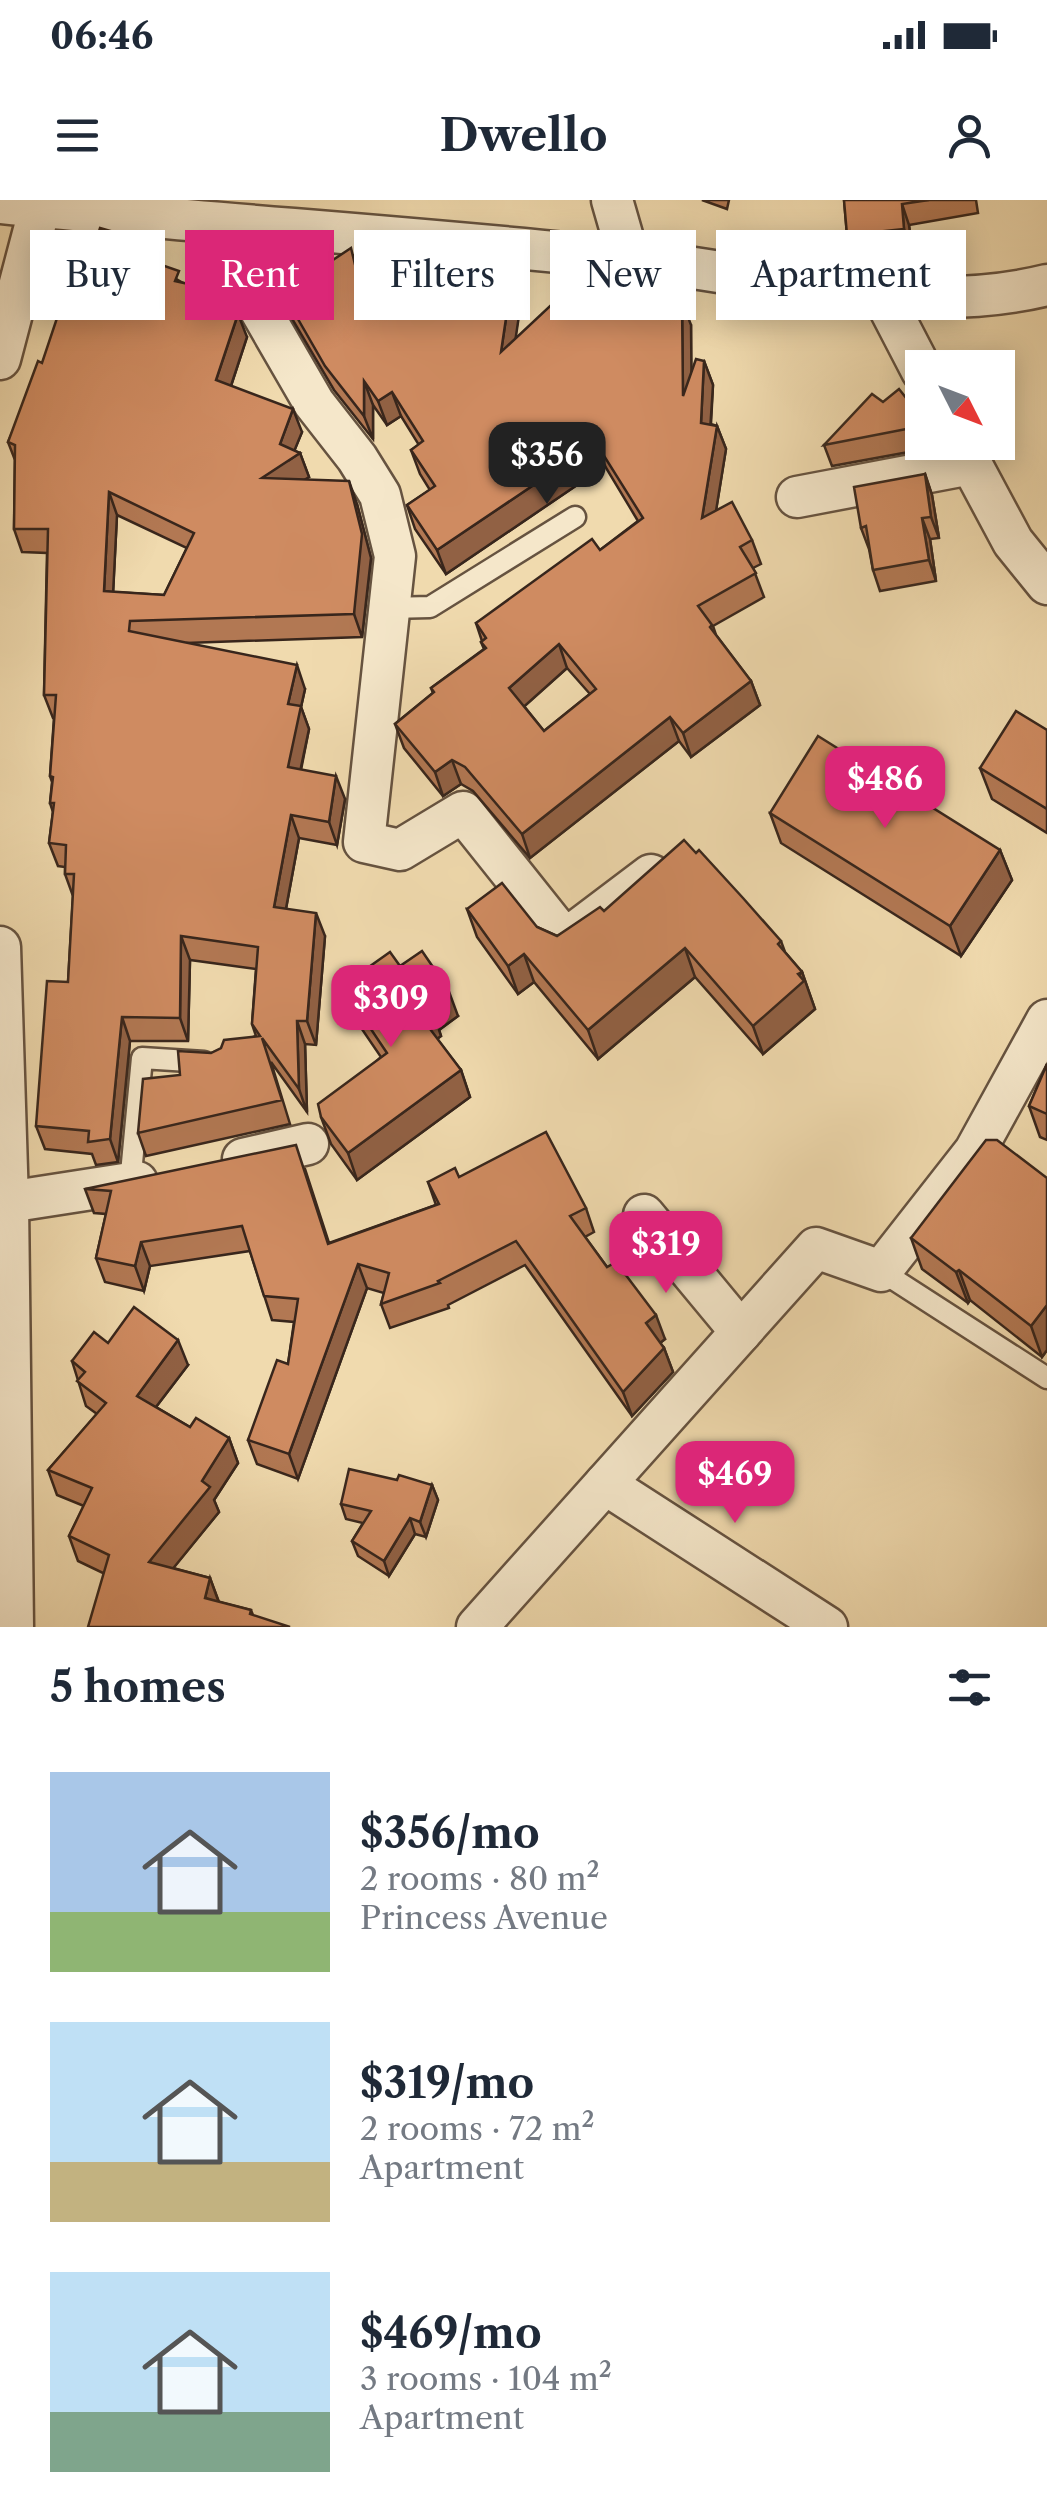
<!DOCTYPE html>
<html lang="en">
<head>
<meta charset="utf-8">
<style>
	body { margin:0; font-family:"Libre Caslon Text",serif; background:#f2f2f3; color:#1f2937; height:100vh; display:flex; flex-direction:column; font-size:38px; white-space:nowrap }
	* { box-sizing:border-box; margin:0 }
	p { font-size:32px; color:#747a83 }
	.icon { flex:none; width:55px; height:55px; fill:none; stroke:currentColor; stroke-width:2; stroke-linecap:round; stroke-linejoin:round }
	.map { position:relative; height:1427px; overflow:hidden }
	.side { display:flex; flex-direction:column; background:#fff; flex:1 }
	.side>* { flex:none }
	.hud { position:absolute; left:30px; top:30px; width:988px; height:90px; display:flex; gap:20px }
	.needle { width:65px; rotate:132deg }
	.tools { position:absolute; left:905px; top:150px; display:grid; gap:20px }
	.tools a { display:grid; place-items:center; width:110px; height:110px; border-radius:0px; background:#fff; box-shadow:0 5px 25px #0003; font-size:50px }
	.price { position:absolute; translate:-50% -85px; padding:0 22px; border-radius:20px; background:#db2777; color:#fff; font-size:32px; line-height:65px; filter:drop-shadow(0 2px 5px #0008) }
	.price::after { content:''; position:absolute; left:50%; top:60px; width:30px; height:22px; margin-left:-15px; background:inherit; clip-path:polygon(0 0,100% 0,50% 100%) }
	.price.current { background:#222; color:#fff }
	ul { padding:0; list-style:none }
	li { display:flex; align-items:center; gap:30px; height:250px; padding:0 50px }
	li span { display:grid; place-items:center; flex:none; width:280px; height:200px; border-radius:0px; color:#555 }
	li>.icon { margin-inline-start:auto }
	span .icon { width:120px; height:120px; fill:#fffc; stroke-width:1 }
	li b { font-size:42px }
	h2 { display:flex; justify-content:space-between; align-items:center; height:120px; padding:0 50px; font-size:42px }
	.tag { padding:0 35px; border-radius:0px; background:#fff; box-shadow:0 5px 25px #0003; font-size:35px; line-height:90px }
	.tag.current { background:#db2777; color:#fff }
	.status { display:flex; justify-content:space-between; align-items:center; height:70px; padding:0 50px; background:#fff; direction:ltr }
	.status svg { height:28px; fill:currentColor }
	header { display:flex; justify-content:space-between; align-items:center; height:130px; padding:0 50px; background:#fff; font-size:45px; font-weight:700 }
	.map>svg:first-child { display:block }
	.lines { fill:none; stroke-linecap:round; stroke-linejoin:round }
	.lane-casing { stroke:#665340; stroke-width:25 }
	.street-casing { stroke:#665340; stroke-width:45 }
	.lane { stroke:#f5e7ca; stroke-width:20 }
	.street { stroke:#f5e7ca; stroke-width:40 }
	.wall { fill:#b27853; stroke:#38261c; stroke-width:2.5; fill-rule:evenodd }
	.shaded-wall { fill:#916144; stroke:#38261c; stroke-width:2.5 }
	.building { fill:#cf8b61; stroke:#38261c; stroke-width:2.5; fill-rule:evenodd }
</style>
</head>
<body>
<div class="status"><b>06:46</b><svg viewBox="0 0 49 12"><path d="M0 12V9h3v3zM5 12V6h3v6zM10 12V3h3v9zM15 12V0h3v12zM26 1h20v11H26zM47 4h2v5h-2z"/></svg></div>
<header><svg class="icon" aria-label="menu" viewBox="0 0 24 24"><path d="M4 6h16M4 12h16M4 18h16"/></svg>Dwello<svg class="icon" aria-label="person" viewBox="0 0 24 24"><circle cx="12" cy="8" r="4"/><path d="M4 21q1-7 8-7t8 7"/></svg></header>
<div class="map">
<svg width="1047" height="1427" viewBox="0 0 1047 1427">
	<rect width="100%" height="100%" fill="#f0daae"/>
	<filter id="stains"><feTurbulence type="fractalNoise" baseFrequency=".002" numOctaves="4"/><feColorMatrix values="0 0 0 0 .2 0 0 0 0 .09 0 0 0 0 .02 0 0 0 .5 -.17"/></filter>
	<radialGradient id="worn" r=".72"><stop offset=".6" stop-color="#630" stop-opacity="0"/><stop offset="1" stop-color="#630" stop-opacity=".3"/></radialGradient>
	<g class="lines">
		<g class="lane-casing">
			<g id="lane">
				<path d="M389,408L430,407L575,317"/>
				<path d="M130,984L142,858L204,862"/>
				<path d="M881,1071L1047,1178"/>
			</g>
		</g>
		<g class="street-casing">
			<g id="street">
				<path d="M612,0L629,59"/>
				<path d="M0,3C209,24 418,37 626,59C763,73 910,119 1047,85"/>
				<path d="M210,23L314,203L357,258L380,295L395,356L364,642L400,650L463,612L565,740L651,675"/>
				<path d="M882,94L922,171"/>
				<path d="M0,159L40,7"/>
				<path d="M960,243L1013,342L1047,384"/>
				<path d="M797,297L971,264"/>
				<path d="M0,747L8,1002L13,1427"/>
				<path d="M243,959L308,944"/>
				<path d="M8,1002L137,982"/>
				<path d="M644,1015L741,1132"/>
				<path d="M605,1284L827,1427"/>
				<path d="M477,1427L816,1048L881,1071L975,951L1047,820"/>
			</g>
		</g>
		<use href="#lane" class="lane"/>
		<use href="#street" class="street"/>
	</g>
	<g class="wall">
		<path d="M702,0H729L727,9Z"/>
		<path d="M844,0H976L978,13L909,25L912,50L854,55L847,35Z"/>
		<path d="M135,38L143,59L183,83L193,85L200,102L247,137L231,186L302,232L294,251L300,253L309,277L304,279L357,304L371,358L362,437L186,443L305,489L301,507L309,529L301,570L345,599L337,645L299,638L286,709L325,736L316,845L305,844L307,912L271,862L290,924L146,956L138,933L180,875L211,853L256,836L252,824L256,769L190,760L188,841H130L118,962L96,965L92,954L45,949L36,926L68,782L73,696L65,674V667L58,666L49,643L53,612L50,603L52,582L50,576L54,518H53L44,495L47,353L22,352L14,329L15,260L8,242L42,163L73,116ZM117,315L187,348L164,395L113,392Z"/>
		<path d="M515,58L524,82L515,138L637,83L643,100L691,125V172L704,161L713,185L711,224L717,226L726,249L716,310L752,340L761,364L753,368L764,397L713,426L716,435L751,481L760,505L691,557L679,541L530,658L473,591L461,584L443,596L404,548L395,524L433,493L431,488L484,449L481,442L482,441L476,423L600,350L638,321L605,266L446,374L415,329L407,305L430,290L420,274L411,250L419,245L401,216L387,225L373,205V239L334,190L291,117L283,93L359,70L455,61ZM567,468L590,494L544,531L524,506Z"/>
		<path d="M883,202L922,219V242H934L936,247L832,266L824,245Z"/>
		<path d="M925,274L932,295L939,338L930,339L936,381L880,391L873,370L869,349L861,328Z"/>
		<path d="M1047,530V633L992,599L980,568Z"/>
		<path d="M770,613L1000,650L1012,680L961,756L781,643Z"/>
		<path d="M467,709L537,727L557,736L604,711L781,741L785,752L802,772L815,809L763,854L695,777L598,859L534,782L518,794L477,737Z"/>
		<path d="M400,766L458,816L439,830L441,836L437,839L461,870L470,897L357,980L331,944L321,917L381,857L351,813L342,786Z"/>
		<path d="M1047,864V940L1040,937L1029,906Z"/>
		<path d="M305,969L329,1043L436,1005L428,982L459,977L586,1008L594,1032L585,1037L607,1067L665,1139L660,1143L664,1148L673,1172L632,1216L525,1065L448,1105L449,1108L390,1128L381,1104L384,1093L367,1088L298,1279L257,1264L248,1240L288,1164L294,1122L272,1120L250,1051L150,1066L144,1091L105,1082L96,1058L106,1014L94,1013L85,989Z"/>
		<path d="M1047,978V1150L1042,1157L970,1100L968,1103L922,1069L911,1038Z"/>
		<path d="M108,1143L188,1165L156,1207L190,1227L229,1238L238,1263L214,1300L219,1312L173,1368L210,1378L219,1402L251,1410L253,1415L103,1373L78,1361L69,1336L84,1306L57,1295L48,1270L97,1214L86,1206L72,1161Z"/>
		<path d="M397,1280L432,1285L438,1300L426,1337L415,1334L389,1376L358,1356L352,1341L363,1323L346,1319L341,1304Z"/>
	</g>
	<g class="shaded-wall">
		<path d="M902,4L909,25L912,50L904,29Z"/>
		<path d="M135,38L144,61L130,54Z"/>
		<path d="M515,58L524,82L510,176L501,152Z"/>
		<path d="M637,83L646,107L635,99Z"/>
		<path d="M193,85L202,108L190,99Z"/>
		<path d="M682,101L691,125L692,220L683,196Z"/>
		<path d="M238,114L247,137L225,204L216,180Z"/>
		<path d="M704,161L713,185L709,247L701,223Z"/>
		<path d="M364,181L373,205V239L364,216Z"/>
		<path d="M392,192L401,216L387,225L378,201Z"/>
		<path d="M293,209L302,232L291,259L300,253L309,277L271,301L262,278L280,244Z"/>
		<path d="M717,226L726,249L711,342L702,318Z"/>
		<path d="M596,243L605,266L446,374L437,350Z"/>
		<path d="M925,274L932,295L939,338L931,317Z"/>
		<path d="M349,281L357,304L371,358L362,437L354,414Z"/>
		<path d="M109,292L117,315L112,415L104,391Z"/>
		<path d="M922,318L930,339L936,381L929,360Z"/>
		<path d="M559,444L567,468L518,512L509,488Z"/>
		<path d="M297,465L305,489L301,507L309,529L296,591L288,567V504Z"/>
		<path d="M751,481L760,505L691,557L683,533Z"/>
		<path d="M670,517L679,541L530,658L522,634Z"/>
		<path d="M452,560L461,584L443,596L435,572Z"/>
		<path d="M336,576L345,599L337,645L329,622Z"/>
		<path d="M291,615L299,638L282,730L274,707Z"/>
		<path d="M1000,650L1012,680L961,756L950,726Z"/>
		<path d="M316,713L325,736L316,845L307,821Z"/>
		<path d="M181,736L190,760L188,841L180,818Z"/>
		<path d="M685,748L695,777L598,859L588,830Z"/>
		<path d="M524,754L534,782L518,794L508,766Z"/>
		<path d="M802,772L815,809L763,854L753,826Z"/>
		<path d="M448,789L458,816L439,830L441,836L431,843L421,817L428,804Z"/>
		<path d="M122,817L130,841L118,962L110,939Z"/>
		<path d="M297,821L305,844L307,912L299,889Z"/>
		<path d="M461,870L470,897L357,980L348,953Z"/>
		<path d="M141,1042L150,1066L144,1091L135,1066Z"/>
		<path d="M358,1064L367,1088L298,1279L289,1254Z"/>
		<path d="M959,1070L970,1100L968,1103L956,1072Z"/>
		<path d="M1047,1105V1150L1042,1157L1031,1126Z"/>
		<path d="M656,1115L665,1139L655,1147L646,1123Z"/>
		<path d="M178,1140L188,1165L146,1220L137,1196Z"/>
		<path d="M664,1148L673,1172L632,1216L623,1192Z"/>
		<path d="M229,1238L238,1263L214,1300L219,1312L158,1387L149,1362Z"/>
		<path d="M432,1285L438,1300L426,1337L420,1322Z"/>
		<path d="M410,1318L415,1334L389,1376L384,1361Z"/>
		<path d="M210,1378L219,1403L205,1398Z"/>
	</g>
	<g class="building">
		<path d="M844,0H929L902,4L904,29L847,35Z"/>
		<path d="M100,28L135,38L130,54L179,71L175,81L193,85L190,99L238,114L216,180L293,209L280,244L300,253L262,278L349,281L362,334L354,414L130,421L129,431L297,465L288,504L301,506L288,567L336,576L329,622L291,615L274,707L316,713L307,821H297L299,889L262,838L282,900L138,933L143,879L180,875L178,851L211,853L221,848L224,840L260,836L252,824L258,747L181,736L180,818L122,817L110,939L88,942L89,931L36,926L47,781L68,782L74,674H65L66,645L49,643L54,603H50L53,577L50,576L56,495H44L48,329H14L15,245L8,242L38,161L42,163L59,112L73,116ZM109,292L194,333L164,395L104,391Z"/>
		<path d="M363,42L455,61L452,49L515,58L501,152L580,78L637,83L635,99L682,101L683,196L696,159L704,161L701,223L717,226L702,318L732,302L752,340L740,347L756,373L698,406L712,425L710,427L751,481L683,533L670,517L522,634L465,567L452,560L435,572L395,524L434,492L431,488L486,448L481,442L486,438L476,423L592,339L600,350L643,318L596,243L437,350L407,305L435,286L411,250L423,241L392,192L378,201L364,181V216L325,166L283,93L351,48L358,77ZM559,444L596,489L544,531L509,488Z"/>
		<path d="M899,189L922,218V226L824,245L872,194L883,202Z"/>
		<path d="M925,274L931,317L922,318L929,360L873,370L866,326L861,328L854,287Z"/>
		<path d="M1016,511L1047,530V609L980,568Z"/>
		<path d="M818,536L1000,650L950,726L770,613Z"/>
		<path d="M684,640L696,653L699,650L743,698L781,741L778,744L802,772L798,774L804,781L753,826L685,748L588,830L524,754L508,766L467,709L502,683L537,727L557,736L600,707L604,711Z"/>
		<path d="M422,751L448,789L428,804L431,809L421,817L461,870L348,953L321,917L318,904L387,853L342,786L390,752L400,766Z"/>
		<path d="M1047,864V914L1029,906Z"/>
		<path d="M546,932L586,1008L570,1016L607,1067L616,1062L656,1115L646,1123L664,1148L623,1192L516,1041L438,1081L440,1083L381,1104L389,1073L358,1064L289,1254L248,1240L277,1160L288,1164L298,1099L264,1096L242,1026L141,1042L135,1066L96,1058L111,991L85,989L296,945L328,1044L439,1004L428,982L455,968L459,977Z"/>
		<path d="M986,940H997L1047,978V1105L1031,1126L959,1070L956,1072L911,1038Z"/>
		<path d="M134,1107L178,1140L137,1196L190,1227L196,1218L229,1238L202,1281L210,1287L149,1362L210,1378L205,1398L251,1410L250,1414L290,1427H88L109,1355L69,1336L92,1288L48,1270L106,1203L77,1181L85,1172L72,1161L94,1132L108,1143Z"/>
		<path d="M349,1269L397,1280L399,1275L432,1285L420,1322L410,1318L384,1361L352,1341L371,1311L341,1304Z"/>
	</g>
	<rect width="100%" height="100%" filter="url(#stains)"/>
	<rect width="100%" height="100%" fill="url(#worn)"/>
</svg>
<div class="tools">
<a><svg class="needle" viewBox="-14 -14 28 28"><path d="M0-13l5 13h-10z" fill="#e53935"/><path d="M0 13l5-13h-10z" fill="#747a83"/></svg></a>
</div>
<b class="price current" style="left:547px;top:307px">$356</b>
<b class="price" style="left:885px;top:631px">$486</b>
<b class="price" style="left:391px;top:850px">$309</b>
<b class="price" style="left:666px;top:1096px">$319</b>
<b class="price" style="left:735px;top:1326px">$469</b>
<div class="hud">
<a class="tag">Buy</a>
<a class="tag current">Rent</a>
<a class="tag">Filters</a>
<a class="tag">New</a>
<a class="tag">Apartment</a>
</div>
</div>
<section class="side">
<h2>5 homes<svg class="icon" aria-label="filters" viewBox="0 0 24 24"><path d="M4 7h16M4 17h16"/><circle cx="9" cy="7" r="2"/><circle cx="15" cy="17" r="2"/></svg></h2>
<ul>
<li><span style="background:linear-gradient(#a9c7e8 70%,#8fb573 0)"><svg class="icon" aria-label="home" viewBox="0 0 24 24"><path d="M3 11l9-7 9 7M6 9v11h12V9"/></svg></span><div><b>$356/mo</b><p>2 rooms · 80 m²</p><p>Princess Avenue</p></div></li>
<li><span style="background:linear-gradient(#bfe0f5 70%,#c2b280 0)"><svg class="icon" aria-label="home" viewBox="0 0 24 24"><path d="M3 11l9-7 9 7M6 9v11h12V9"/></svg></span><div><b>$319/mo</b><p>2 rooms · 72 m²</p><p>Apartment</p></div></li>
<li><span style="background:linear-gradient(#bfe0f5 70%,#7fa58c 0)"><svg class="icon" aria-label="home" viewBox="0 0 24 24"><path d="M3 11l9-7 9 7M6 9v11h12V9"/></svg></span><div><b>$469/mo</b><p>3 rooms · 104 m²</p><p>Apartment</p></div></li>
</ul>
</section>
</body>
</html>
